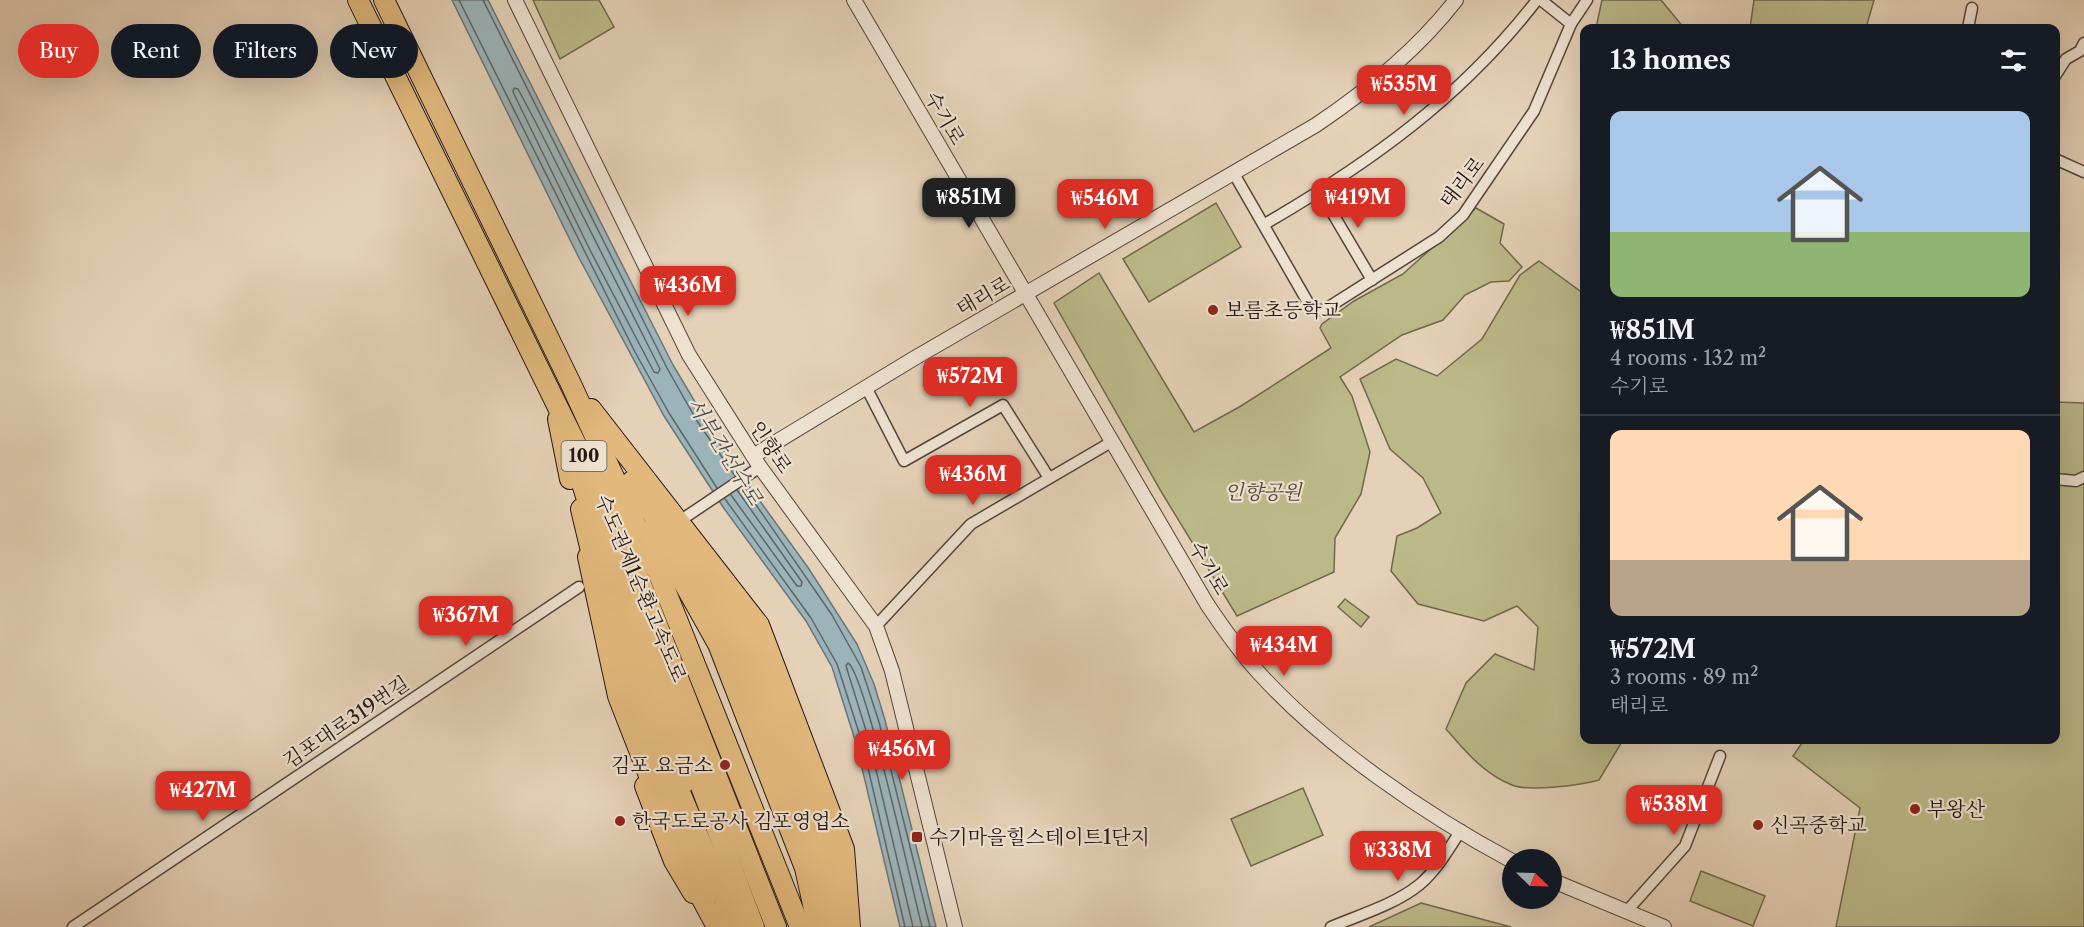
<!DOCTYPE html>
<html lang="en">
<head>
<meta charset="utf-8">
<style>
	body { margin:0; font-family:"Libre Caslon Text","Noto Serif KR",serif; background:#242831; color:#f1f3f6; height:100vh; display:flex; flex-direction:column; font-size:22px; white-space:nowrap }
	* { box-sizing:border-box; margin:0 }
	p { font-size:20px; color:#9ea1a6 }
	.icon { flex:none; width:33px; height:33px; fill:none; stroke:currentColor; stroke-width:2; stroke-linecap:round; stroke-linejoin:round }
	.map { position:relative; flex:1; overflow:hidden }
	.details { position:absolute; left:1580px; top:24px; width:480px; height:720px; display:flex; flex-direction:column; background:#171b24; border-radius:12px; box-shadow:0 6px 24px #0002 }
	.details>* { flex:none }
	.top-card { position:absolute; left:18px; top:24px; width:570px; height:54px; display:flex; gap:12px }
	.needle { width:39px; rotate:113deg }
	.tools { position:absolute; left:1502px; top:849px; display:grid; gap:12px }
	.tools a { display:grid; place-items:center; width:60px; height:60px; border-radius:50%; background:#171b24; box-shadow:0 6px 24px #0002; font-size:30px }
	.price { position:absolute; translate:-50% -51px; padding:0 14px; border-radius:12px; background:#d93025; color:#fff; font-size:20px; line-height:39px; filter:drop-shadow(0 2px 3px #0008) }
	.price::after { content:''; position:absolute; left:50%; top:36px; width:18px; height:14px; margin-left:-9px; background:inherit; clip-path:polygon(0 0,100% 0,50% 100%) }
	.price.active { background:#222; color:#fff }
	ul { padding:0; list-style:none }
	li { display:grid; align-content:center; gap:12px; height:318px; padding:0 30px }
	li+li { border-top:2px solid #363941 }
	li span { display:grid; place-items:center; height:186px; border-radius:12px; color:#555 }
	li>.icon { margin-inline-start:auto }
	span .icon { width:108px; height:108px; fill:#fffc; stroke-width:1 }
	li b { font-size:26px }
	h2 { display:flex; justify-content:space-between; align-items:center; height:72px; padding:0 30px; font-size:26px }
	.tag { padding:0 21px; border-radius:27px; background:#171b24; box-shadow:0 6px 24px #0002; font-size:21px; line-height:54px }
	.tag.active { background:#d93025; color:#fff }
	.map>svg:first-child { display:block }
	.green { fill:#bcb989; stroke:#70684d; stroke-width:1.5 }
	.water { fill:#9bb4ba; stroke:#6b7576; stroke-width:1.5 }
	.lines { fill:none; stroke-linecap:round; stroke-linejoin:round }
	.shore { stroke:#606566; stroke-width:1.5 }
	.minor-casing { stroke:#54453a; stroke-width:13 }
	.tertiary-casing { stroke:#54453a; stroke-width:16 }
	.motorway-casing { stroke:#241611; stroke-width:22 }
	.minor { stroke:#eee1d0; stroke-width:10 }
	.tertiary { stroke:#eee1d0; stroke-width:14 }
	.motorway { stroke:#e2b87c; stroke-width:20 }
	.poi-dot { fill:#8f2418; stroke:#eee1d0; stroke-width:2 }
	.labels { text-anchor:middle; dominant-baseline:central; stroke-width:4.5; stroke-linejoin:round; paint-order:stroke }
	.shield { fill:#eee1d0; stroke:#61534a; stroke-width:1.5 }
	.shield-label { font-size:18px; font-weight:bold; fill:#241611 }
	.street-label { font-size:20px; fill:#241611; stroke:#eee1d0 }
	.poi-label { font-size:20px; fill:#241611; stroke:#eee1d0; text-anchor:start }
	.park-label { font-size:20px; font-style:italic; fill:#524735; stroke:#eee1d0 }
	.water-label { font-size:21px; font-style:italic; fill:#4e4d4c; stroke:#eee1d0 }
</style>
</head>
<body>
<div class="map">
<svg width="2084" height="927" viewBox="0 0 2084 927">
	<rect width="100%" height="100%" fill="#e5d1b7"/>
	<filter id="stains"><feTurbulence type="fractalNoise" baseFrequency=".00333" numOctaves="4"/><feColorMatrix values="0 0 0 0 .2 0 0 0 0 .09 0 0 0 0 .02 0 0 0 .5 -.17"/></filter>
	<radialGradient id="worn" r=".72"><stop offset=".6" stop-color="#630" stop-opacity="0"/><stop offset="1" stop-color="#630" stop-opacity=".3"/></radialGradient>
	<g class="green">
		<path d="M533,0H599L614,27L560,59Z"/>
		<path d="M1602,0H1661L1684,28H1596Z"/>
		<path d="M1754,0H1874L1866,28H1750Z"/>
		<path d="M1216,203L1241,247L1149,302L1123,259Z"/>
		<path d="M1476,208L1504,224L1500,243L1522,267L1509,281L1491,282L1465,295L1443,320L1402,335L1340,377L1352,396L1370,452L1361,494L1335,538L1334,572L1237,616L1162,493L1054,303L1099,273L1194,432L1241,406L1331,348L1320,328L1322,324L1354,301L1403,274Z"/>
		<path d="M1539,261L1584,294V740H1623L1599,780C1582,785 1528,792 1512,785C1484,774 1465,751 1446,729L1466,683L1495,654L1534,670L1538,627L1517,606L1484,621L1418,604L1391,571L1397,536L1417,528L1441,513L1423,478L1390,449L1360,379L1396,359L1437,376L1482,339L1520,275Z"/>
		<path d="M2055,402L2084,403V927H1836L1860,808L1793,756L1804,740H2055Z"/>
		<path d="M1345,599L1369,617L1361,627L1338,607Z"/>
		<path d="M1303,788L1323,835L1251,866L1231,819Z"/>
		<path d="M1701,871L1765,896L1753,926L1690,901Z"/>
		<path d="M1421,903L1511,927H1369Z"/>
	</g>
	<path class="water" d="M452,0H488L673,365L726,454L809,569L857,644L874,684L885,720L936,927H900L856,743L832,667L806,621L723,507L664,416L578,256Z"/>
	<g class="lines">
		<g class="shore">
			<path d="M459,0L635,352L669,413L717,488"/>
			<path d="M483,0L667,368L697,421L735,476"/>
			<path d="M514,88L518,89L534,119L660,369L658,373L654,372L590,250L513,92Z"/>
			<path d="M743,486L832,615L861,667L879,722L930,927"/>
			<path d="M731,495L797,586H801L802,582L737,490"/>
			<path d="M725,499L811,618L837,664L862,742L905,927"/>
			<path d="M913,927L869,740L846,666L848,663C865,673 913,892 922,927"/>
		</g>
		<g class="minor-casing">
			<g id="minor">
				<path d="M1571,24L1587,0"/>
				<path d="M1968,28L1972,8"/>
				<path d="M2055,76L2066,59L2080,51L2084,43"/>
				<path d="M2055,159L2084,172"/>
				<path d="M1233,172L1310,306L1317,310H1324L1439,237L1463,215L1534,111L1571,24L1541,0"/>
				<path d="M1320,192L1372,280"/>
				<path d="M1265,224C1371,162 1461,98 1537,0"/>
				<path d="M866,387L904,461L1003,405L1049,478"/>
				<path d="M2055,479L2076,481L2084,477"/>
				<path d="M687,516L760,467"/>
				<path d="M876,626L971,524L1113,441"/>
				<path d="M1626,912L1685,846L1720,756"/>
				<path d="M73,927L579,587"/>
				<path d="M1331,927C1359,915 1394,905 1419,885C1436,871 1449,849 1461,830"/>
			</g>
		</g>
		<g class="tertiary-casing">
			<g id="tertiary">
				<path d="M515,0L689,355L760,467L876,626L892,671L955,927"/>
				<path d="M854,0L1207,604C1223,628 1240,652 1259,673C1325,746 1426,815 1512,861"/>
				<path d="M753,456L913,359L1316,125C1368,90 1418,49 1456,0"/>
				<path d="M1551,880L1664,927"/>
			</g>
		</g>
		<g class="motorway-casing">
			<g id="motorway">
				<path d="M358,0L626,546L776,927"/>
				<path d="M384,0L570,382L660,577L800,927"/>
				<path d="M591,409L759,625L844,849L850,927"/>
				<path d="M558,419L570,479"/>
				<path d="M575,461L594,522"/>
				<path d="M632,481L664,532"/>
				<path d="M596,508L754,927"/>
				<path d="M581,509L595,568"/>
				<path d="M661,519L713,597"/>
				<path d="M653,528L718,644L805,868L818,927"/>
				<path d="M599,551L628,653"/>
				<path d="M588,557L618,696L657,796"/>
				<path d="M710,584L745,633L831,855L835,887"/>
				<path d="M705,598L731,639L818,860L822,886"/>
				<path d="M631,639L684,783"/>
				<path d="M622,654L632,691L670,790"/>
				<path d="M672,773L736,927"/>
				<path d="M658,780L687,854L707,894"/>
				<path d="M645,786L674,861L693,893"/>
				<path d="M827,876L834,927"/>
				<path d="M694,884L717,927"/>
			</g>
		</g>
		<use href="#minor" class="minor"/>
		<use href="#tertiary" class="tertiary"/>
		<use href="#motorway" class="motorway"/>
	</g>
	<g class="poi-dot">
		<circle cx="1213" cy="310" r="6"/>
		<circle cx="725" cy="765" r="6"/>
		<circle cx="1915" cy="809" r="6"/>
		<circle cx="620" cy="821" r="6"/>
		<circle cx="1758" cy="825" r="6"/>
		<rect x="911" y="831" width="12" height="12" rx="3"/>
	</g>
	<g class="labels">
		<rect class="shield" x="561.5" y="441" width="45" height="30" rx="4.5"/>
		<g class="shield-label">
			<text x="584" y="456">100</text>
		</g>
		<g class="street-label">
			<text transform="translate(945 118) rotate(60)">수기로</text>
			<text transform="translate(1462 182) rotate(-52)">태리로</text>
			<text transform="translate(983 296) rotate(-30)">태리로</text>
			<text transform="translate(771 447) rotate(56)">인향로</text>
			<text transform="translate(1209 568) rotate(60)">수기로</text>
			<text transform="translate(641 588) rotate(67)">수도권제1순환고속도로</text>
			<text transform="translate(346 722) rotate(-34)">김포대로319번길</text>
		</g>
		<g class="poi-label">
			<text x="1225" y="310">보름초등학교</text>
			<text x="713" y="765" text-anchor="end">김포 요금소</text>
			<text x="1927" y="809">부왕산</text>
			<text x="632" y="821">한국도로공사 김포영업소</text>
			<text x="1770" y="825">신곡중학교</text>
			<text x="929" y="837">수기마을힐스테이트1단지</text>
		</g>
		<g class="park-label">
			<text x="1263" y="492">인향공원</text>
		</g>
		<g class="water-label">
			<text transform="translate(725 451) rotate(58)">서부간선수로</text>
		</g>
	</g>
	<rect width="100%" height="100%" filter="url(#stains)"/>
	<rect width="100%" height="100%" fill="url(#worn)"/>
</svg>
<div class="tools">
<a><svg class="needle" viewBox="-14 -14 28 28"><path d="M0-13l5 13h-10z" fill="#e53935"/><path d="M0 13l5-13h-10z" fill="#9ea1a6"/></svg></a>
</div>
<b class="price" style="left:1404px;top:116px">₩535M</b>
<b class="price active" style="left:969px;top:229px">₩851M</b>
<b class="price" style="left:1358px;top:229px">₩419M</b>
<b class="price" style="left:1105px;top:230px">₩546M</b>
<b class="price" style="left:688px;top:317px">₩436M</b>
<b class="price" style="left:970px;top:408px">₩572M</b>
<b class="price" style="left:973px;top:506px">₩436M</b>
<b class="price" style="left:466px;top:647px">₩367M</b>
<b class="price" style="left:1284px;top:677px">₩434M</b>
<b class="price" style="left:902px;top:781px">₩456M</b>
<b class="price" style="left:203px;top:822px">₩427M</b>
<b class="price" style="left:1674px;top:836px">₩538M</b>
<b class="price" style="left:1398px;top:882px">₩338M</b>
<div class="top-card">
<a class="tag active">Buy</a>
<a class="tag">Rent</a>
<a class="tag">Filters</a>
<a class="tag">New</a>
</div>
<section class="details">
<h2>13 homes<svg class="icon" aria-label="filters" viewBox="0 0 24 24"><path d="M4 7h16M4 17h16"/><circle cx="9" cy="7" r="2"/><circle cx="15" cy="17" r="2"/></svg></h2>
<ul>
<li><span style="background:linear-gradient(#a9c7e8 65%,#8fb573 0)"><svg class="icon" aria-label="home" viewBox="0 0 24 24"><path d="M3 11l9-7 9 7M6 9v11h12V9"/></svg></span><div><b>₩851M</b><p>4 rooms · 132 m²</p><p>수기로</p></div></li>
<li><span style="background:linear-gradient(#ffd9b3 70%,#b9a48a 0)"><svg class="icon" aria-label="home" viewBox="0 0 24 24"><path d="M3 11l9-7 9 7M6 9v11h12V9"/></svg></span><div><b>₩572M</b><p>3 rooms · 89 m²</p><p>태리로</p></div></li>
</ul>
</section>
</div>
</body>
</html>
